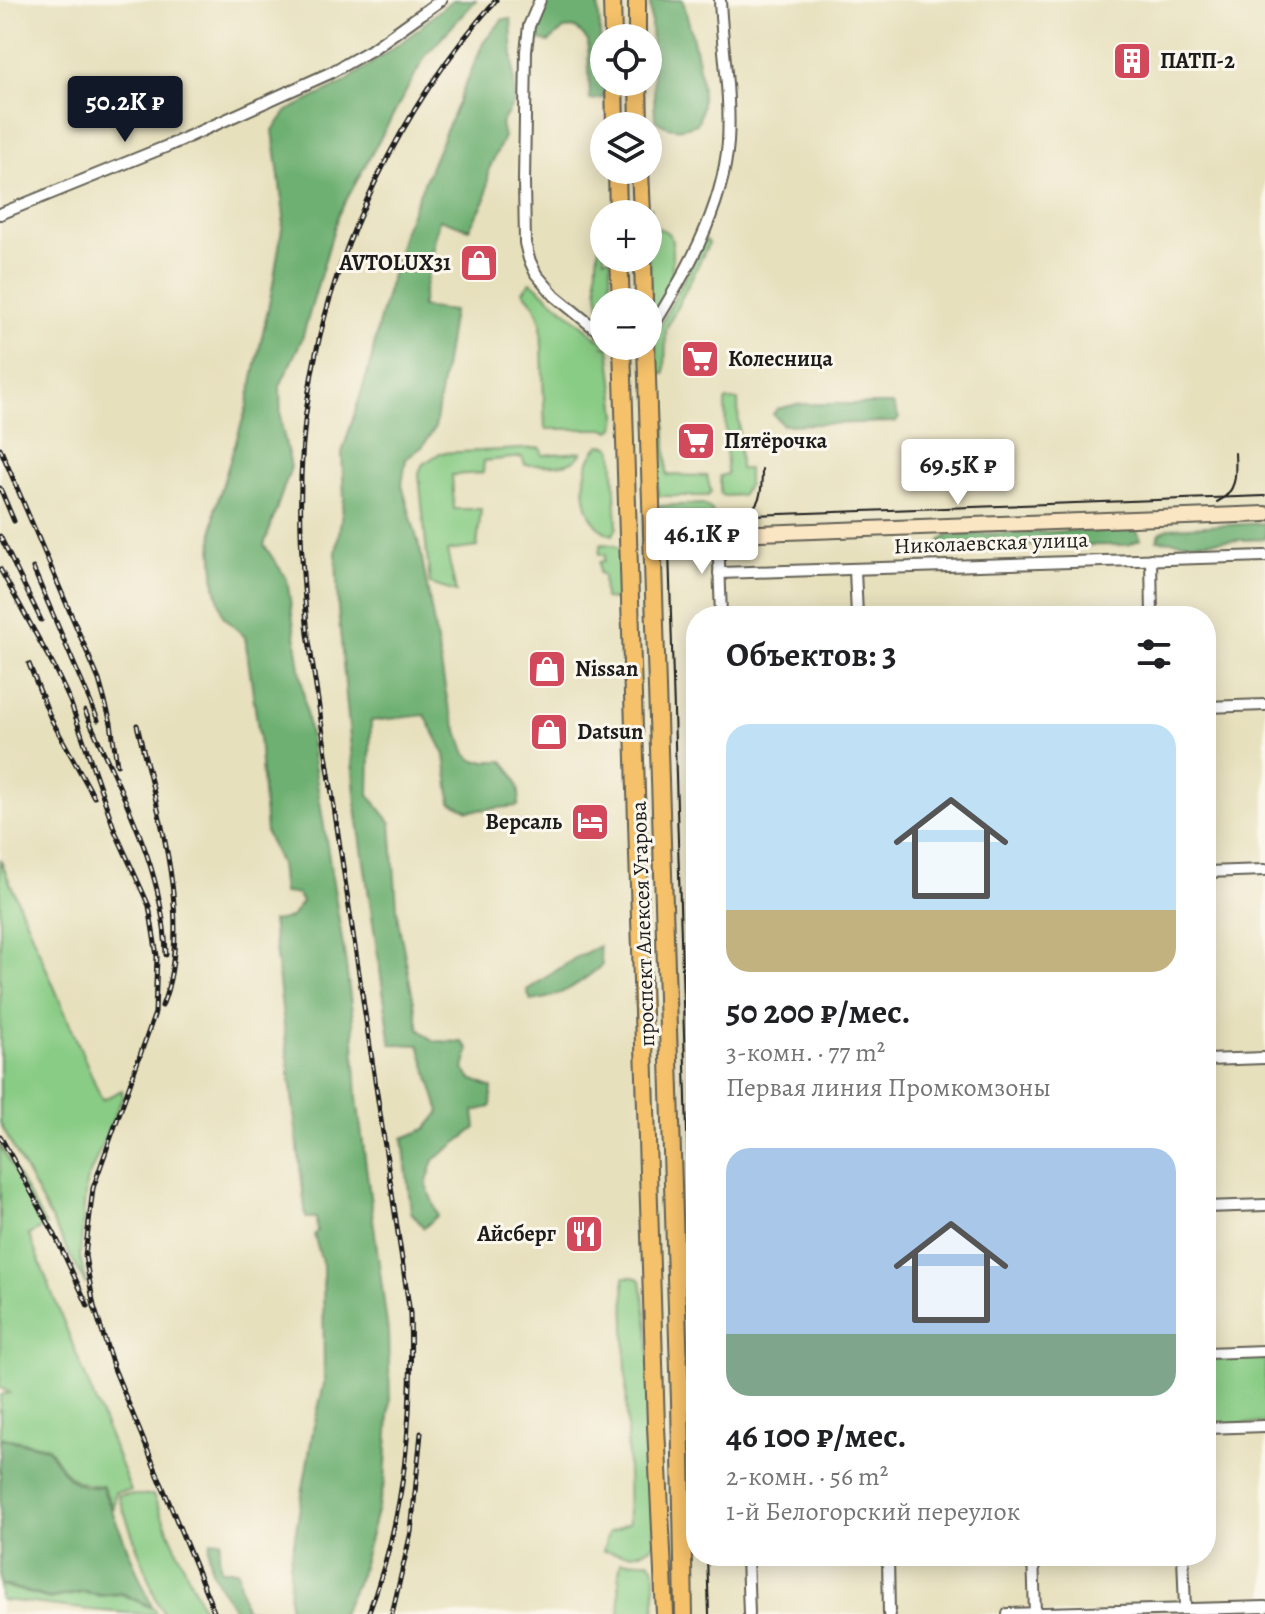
<!DOCTYPE html>
<html lang="ru">
<head>
<meta charset="utf-8">
<style>
	body { margin:0; font-family:Alegreya,serif; background:#f2f2f2; color:#202124; height:100vh; display:flex; flex-direction:column; font-size:30px; white-space:nowrap }
	* { box-sizing:border-box; margin:0 }
	p { font-size:26px; color:#757577 }
	.icon { flex:none; width:44px; height:44px; fill:none; stroke:currentColor; stroke-width:2; stroke-linecap:round; stroke-linejoin:round }
	.map { position:relative; flex:1; overflow:hidden }
	.side { position:absolute; left:686px; top:606px; width:530px; height:960px; display:flex; flex-direction:column; background:#fff; border-radius:32px; box-shadow:0 4px 20px #0003 }
	.side>* { flex:none }
	.tools { position:absolute; left:590px; top:24px; display:grid; gap:16px }
	.tools a { display:grid; place-items:center; width:72px; height:72px; border-radius:50%; background:#fff; box-shadow:0 4px 20px #0003; font-size:40px }
	.price { position:absolute; translate:-50% -68px; padding:0 18px; border-radius:8px; background:#fff; color:#222; font-size:26px; line-height:52px; filter:drop-shadow(0 2px 4px #0008) }
	.price::after { content:''; position:absolute; left:50%; top:48px; width:24px; height:18px; margin-left:-12px; background:inherit; clip-path:polygon(0 0,100% 0,50% 100%) }
	.price.active { background:#111827; color:#fff }
	ul { padding:0; list-style:none }
	li { display:grid; align-content:center; gap:16px; height:424px; padding:0 40px }
	li span { display:grid; place-items:center; height:248px; border-radius:24px; color:#555 }
	li>.icon { margin-inline-start:auto }
	span .icon { width:144px; height:144px; fill:#fffc; stroke-width:1 }
	li b { font-size:34px }
	h2 { display:flex; justify-content:space-between; align-items:center; height:96px; padding:0 40px; font-size:34px }
	.map>svg:first-child { display:block }
	.green { fill:#89cc85; stroke:#527450; stroke-width:2 }
	.forest { fill:#6eb072; stroke:#456647; stroke-width:2 }
	.lines { fill:none; stroke-linecap:round; stroke-linejoin:round }
	.street-casing { stroke:#636154; stroke-width:14 }
	.secondary-casing { stroke:#636154; stroke-width:18 }
	.primary-casing { stroke:#636154; stroke-width:20 }
	.street { stroke:#fff; stroke-width:10 }
	.secondary { stroke:#fbe6c4; stroke-width:14 }
	.primary { stroke:#f5c16b; stroke-width:16 }
	.tram { stroke:#1c1c1c; stroke-width:2 }
	.rail-casing { stroke:#1c1c1c; stroke-width:5 }
	.rail { stroke:#fbf7ec; stroke-width:2; stroke-dasharray:6; stroke-linecap:butt }
	.labels { text-anchor:middle; dominant-baseline:central; stroke-width:6; stroke-linejoin:round; paint-order:stroke }
	.poi-label { font-size:22px; font-weight:bold; fill:#1c1c1c; stroke:#fbf7ec; text-anchor:start }
	.street-label { font-size:22px; fill:#1c1c1c; stroke:#fbf7ec }
</style>
</head>
<body>
<div class="map">
<svg width="1265" height="1614" viewBox="0 0 1265 1614">
	<rect width="100%" height="100%" fill="#fbf7ec"/>
	<filter id="ink" filterUnits="userSpaceOnUse"><feTurbulence type="fractalNoise" baseFrequency=".0125" numOctaves="2"/><feDisplacementMap in="SourceGraphic" scale="16" xChannelSelector="R" yChannelSelector="G"/><feConvolveMatrix kernelMatrix="1 2 1 2 8 2 1 2 1" color-interpolation-filters="sRGB"/></filter>
	<filter id="wash" filterUnits="userSpaceOnUse"><feTurbulence type="fractalNoise" baseFrequency=".006" numOctaves="4" result="noise"/><feDisplacementMap in="SourceGraphic" scale="32" xChannelSelector="R" yChannelSelector="G"/><feGaussianBlur stdDeviation="1.8" result="paint"/><feColorMatrix in="noise" values="0 0 0 0 0 0 0 0 0 0 0 0 0 0 0 0 0 1.4 0 .05"/><feComposite in="paint" operator="in"/></filter>
	<g filter="url(#wash)">
		<rect width="100%" height="100%" fill="#e7e0bd"/>
		<g class="green">
			<path d="M647,207H651L653,225C661,231 669,229 672,241V283L659,309L650,311Z"/>
			<path d="M604,231V258H611L610,288L614,302H604V329C598,299 591,260 604,231Z"/>
			<path d="M705,239L709,243L666,329L665,374H661L655,365L656,334Z"/>
			<path d="M531,282L604,343V346L609,347L617,415L615,428L610,431L607,429H545L541,322L534,304L523,291Z"/>
			<path d="M727,400H738L740,469H748V485L741,495L725,496L720,493V476L727,474L725,402Z"/>
			<path d="M657,402L665,408L667,475L707,476L711,492L708,496H658L655,404Z"/>
			<path d="M600,445L610,446L613,451L617,527L613,535C579,526 576,466 600,445Z"/>
			<path d="M541,448L542,455L582,452C573,470 543,464 525,465L522,457L484,461L483,473L452,475L454,509H481L477,547L447,551L456,592L430,584L419,474L422,465L440,453Z"/>
			<path d="M703,504L712,510V521L707,526L663,528L658,524V508L661,506Z"/>
			<path d="M601,544L613,545L620,549L623,590L617,600L604,599L603,575L599,573V562L604,561L605,555L599,554Z"/>
			<path d="M0,859L102,1100L122,1090L123,1096L86,1183L80,1256L86,1285L0,1123Z"/>
			<path d="M0,1145L46,1226L29,1235L131,1491L115,1492L114,1510L102,1485C70,1487 64,1471 48,1447L0,1437V1395L10,1393L0,1388Z"/>
			<path d="M624,1277H634L641,1280L648,1326L655,1543C642,1559 619,1553 603,1551L608,1533L629,1523Z"/>
			<path d="M1265,1356V1423L1206,1425V1358Z"/>
			<path d="M118,1495H153L205,1614H164L157,1602Z"/>
			<path d="M649,1561L655,1569V1609L652,1614H620L619,1572L621,1562Z"/>
			<path d="M0,1585L49,1599L83,1593L102,1596L121,1594L154,1609L156,1614C104,1614 52,1604 0,1600Z"/>
		</g>
		<g class="forest">
			<path d="M452,0H476L426,55L338,215L302,339L280,386L281,423L291,467L264,545L287,579L313,758L345,958L353,1020L357,1098L388,1332L390,1400L385,1481L360,1575L342,1614H289L290,1565L313,1430L324,1384L323,1266L314,1235L317,1231L316,1218H306L272,921L290,918L302,902L297,894L283,893L280,864L266,833L259,736L245,637L223,616L215,586L212,544L215,509L247,406L272,290L284,216L273,130L287,111L344,83L410,36Z"/>
			<path d="M547,0H598L604,98L590,100L588,41L576,28L564,29L549,42L538,40L539,10Z"/>
			<path d="M650,0H683C690,30 712,97 697,124C680,130 670,131 655,120Z"/>
			<path d="M503,19H511L515,101L501,124L504,137L489,169L486,199L469,229L439,219L421,307L453,311L435,428L423,446L406,459L402,485L421,553L448,704L466,754L475,761H503C514,773 523,790 518,806L468,811L451,802L445,755L425,715L371,721L369,795L391,823L398,920L419,1029L433,1041L462,1042L469,1049L464,1069L471,1079L492,1088L491,1107L474,1111L476,1128L434,1160L426,1185L438,1215L424,1228L411,1212L403,1138L426,1129L440,1112L419,1045L391,1044L357,815L338,609L336,553L344,499L342,453L371,362L378,326L404,230L483,43Z"/>
			<path d="M798,404H893L899,418L896,422L783,425L773,414L777,409Z"/>
			<path d="M1265,523V539L1193,542L1157,540L1160,533L1169,528Z"/>
			<path d="M1136,529L1141,539L1128,545L1012,546L975,549L938,547L941,540L950,535Z"/>
			<path d="M599,946L602,965C581,983 560,998 531,1001L527,990L575,958Z"/>
			<path d="M0,1438L47,1448C63,1472 70,1490 102,1487L152,1607L122,1593L102,1595L83,1592L49,1598L0,1584Z"/>
			<path d="M221,1540L219,1554L221,1570H237L245,1609L259,1610L266,1614H236C224,1591 202,1567 211,1541Z"/>
		</g>
	</g>
	<g filter="url(#ink)">
		<g class="lines">
			<g class="street-casing">
				<g id="street">
					<path d="M540,0L529,26L526,51L524,182L525,243L529,259L536,274L555,296L604,336"/>
					<path d="M0,214L170,145L330,73L371,50L441,0"/>
					<path d="M648,334C684,277 723,210 728,142C731,94 722,47 720,0"/>
					<path d="M718,534L721,616"/>
					<path d="M1151,559L1152,616"/>
					<path d="M855,570L857,616"/>
					<path d="M719,573L1265,556"/>
					<path d="M1206,707L1265,705"/>
					<path d="M1206,872L1265,870"/>
					<path d="M1206,1060L1265,1058"/>
					<path d="M1206,1207L1265,1205"/>
					<path d="M1206,1353L1265,1351"/>
					<path d="M1206,1428L1265,1426"/>
					<path d="M747,1556L749,1614"/>
					<path d="M888,1556L889,1614"/>
					<path d="M1033,1556L1035,1613"/>
					<path d="M1183,1556L1185,1608"/>
					<path d="M1008,1614L1265,1607"/>
				</g>
			</g>
			<g class="secondary-casing">
				<path id="secondary" d="M652,537L1265,514"/>
			</g>
			<g class="primary-casing">
				<g id="primary">
					<path d="M612,0L613,38"/>
					<path d="M637,0V38"/>
					<path d="M614,82L615,126"/>
					<path d="M638,82L639,126"/>
					<path d="M617,170L618,214"/>
					<path d="M640,170L642,214"/>
					<path d="M619,258L621,302"/>
					<path d="M643,258L644,302"/>
					<path d="M622,346L656,1426L665,1614"/>
					<path d="M646,346L680,1401L684,1614"/>
				</g>
			</g>
			<use href="#street" class="street"/>
			<use href="#secondary" class="secondary"/>
			<use href="#primary" class="primary"/>
			<g class="tram">
				<path d="M1217,502C1238,492 1236,473 1235,453"/>
				<path d="M742,517C762,506 762,490 762,469"/>
				<path d="M696,1421L669,550C673,530 681,519 702,517L1265,496"/>
				<path d="M707,1556L709,1614"/>
			</g>
			<g class="rail-casing">
				<g id="rail">
					<path d="M0,448L99,680L111,723L117,765"/>
					<path d="M0,488L14,521"/>
					<path d="M0,536L41,620"/>
					<path d="M33,568L98,720"/>
					<path d="M0,569L54,667L70,701L115,831L149,906L157,956L155,1013L93,1188L85,1256L94,1306L113,1366L215,1614"/>
					<path d="M29,664L51,719L94,797"/>
					<path d="M85,711C119,789 164,867 166,955"/>
					<path d="M137,725C157,809 195,922 162,1006"/>
					<path d="M0,1136L54,1233L88,1306"/>
					<path d="M368,1614C406,1516 413,1416 410,1313L308,634C300,553 296,472 309,391C331,249 401,107 496,0"/>
					<path d="M392,1614L411,1532L421,1433"/>
				</g>
			</g>
			<use href="#rail" class="rail"/>
		</g>
	</g>
	<defs>
		<g id="building-square" transform="scale(2)"><rect x="-9" y="-9" width="18" height="18" rx="4" fill="#d1495b" stroke="#fbf7ec"/><path d="M-4-6H4V6H1V3H-1V6H-4ZM-2.5-4.3h1.7v1.8h-1.7ZM.8-4.3h1.7v1.8H.8ZM-2.5-1h1.7V.8h-1.7ZM.8-1h1.7V.8H.8Z" fill="#fff"/></g>
		<g id="shop-square" transform="scale(2)"><rect x="-9" y="-9" width="18" height="18" rx="4" fill="#d1495b" stroke="#fbf7ec"/><path d="M-5-2.5h2.3a2.7 3.5 0 0 1 5.4 0H5L5.5 6h-11ZM-1.5-2.5h3a1.5 2.3 0 0 0-3 0Z" fill="#fff"/></g>
		<g id="supermarket-square" transform="scale(2)"><rect x="-9" y="-9" width="18" height="18" rx="4" fill="#d1495b" stroke="#fbf7ec"/><path d="M-6-5.5h2.5l.6 2H6L4.5 2H-2.5L-4.4-4H-6ZM-1.5 3.2a1.3 1.3 0 1 0 .1 0ZM3 3.2a1.3 1.3 0 1 0 .1 0Z" fill="#fff"/></g>
		<g id="hotel-square" transform="scale(2)"><rect x="-9" y="-9" width="18" height="18" rx="4" fill="#d1495b" stroke="#fbf7ec"/><path d="M-6-4.5h1.5V1H6V5H4.5V3h-9V5H-6ZM-4 0a1.8 1.8 0 1 1 3.6 0ZM.5 0V-2.5h3Q6-2.5 6 0Z" fill="#fff"/></g>
		<g id="restaurant-square" transform="scale(2)"><rect x="-9" y="-9" width="18" height="18" rx="4" fill="#d1495b" stroke="#fbf7ec"/><path d="M-5-6h1v4h1v-4h1v4h1v-4h1v5L-1.5 .5V6h-2V.5L-5-1ZM5-6V6H3V1.5H1.5Q1.5-4 5-6Z" fill="#fff"/></g>
	</defs>
	<g fill-rule="evenodd">
		<use href="#building-square" x="1132" y="61"/>
		<use href="#shop-square" x="479" y="263"/>
		<use href="#supermarket-square" x="700" y="359"/>
		<use href="#supermarket-square" x="696" y="441"/>
		<use href="#shop-square" x="547" y="669"/>
		<use href="#shop-square" x="549" y="732"/>
		<use href="#hotel-square" x="590" y="822"/>
		<use href="#restaurant-square" x="584" y="1234"/>
	</g>
	<g class="labels">
		<g class="poi-label">
			<text x="1160" y="61">ПАТП-2</text>
			<text x="451" y="263" text-anchor="end">AVTOLUX31</text>
			<text x="728" y="359">Колесница</text>
			<text x="724" y="441">Пятёрочка</text>
			<text x="575" y="669">Nissan</text>
			<text x="577" y="732">Datsun</text>
			<text x="562" y="822" text-anchor="end">Версаль</text>
			<text x="556" y="1234" text-anchor="end">Айсберг</text>
		</g>
		<g class="street-label">
			<text transform="translate(991 543) rotate(-2)">Николаевская улица</text>
			<text transform="translate(643 924) rotate(-92)">проспект Алексея Угарова</text>
		</g>
	</g>
</svg>
<div class="tools">
<a><svg class="icon" aria-label="locate" viewBox="0 0 24 24"><circle cx="12" cy="12" r="6"/><path d="M12 2v4M12 18v4M2 12h4M18 12h4"/></svg></a>
<a><svg class="icon" aria-label="layers" viewBox="0 0 24 24"><path d="M12 4l9 5-9 5-9-5zM3 14l9 5 9-5"/></svg></a>
<a>+</a>
<a>−</a>
</div>
<b class="price active" style="left:125px;top:144px">50.2K ₽</b>
<b class="price" style="left:958px;top:507px">69.5K ₽</b>
<b class="price" style="left:702px;top:576px">46.1K ₽</b>
<section class="side">
<h2>Объектов: 3<svg class="icon" aria-label="filters" viewBox="0 0 24 24"><path d="M4 7h16M4 17h16"/><circle cx="9" cy="7" r="2"/><circle cx="15" cy="17" r="2"/></svg></h2>
<ul>
<li><span style="background:linear-gradient(#bfe0f5 75%,#c2b280 0)"><svg class="icon" aria-label="home" viewBox="0 0 24 24"><path d="M3 11l9-7 9 7M6 9v11h12V9"/></svg></span><div><b>50 200 ₽/мес.</b><p>3-комн. · 77 m²</p><p>Первая линия Промкомзоны</p></div></li>
<li><span style="background:linear-gradient(#a9c7e8 75%,#7fa58c 0)"><svg class="icon" aria-label="home" viewBox="0 0 24 24"><path d="M3 11l9-7 9 7M6 9v11h12V9"/></svg></span><div><b>46 100 ₽/мес.</b><p>2-комн. · 56 m²</p><p>1-й Белогорский переулок</p></div></li>
</ul>
</section>
</div>
</body>
</html>
